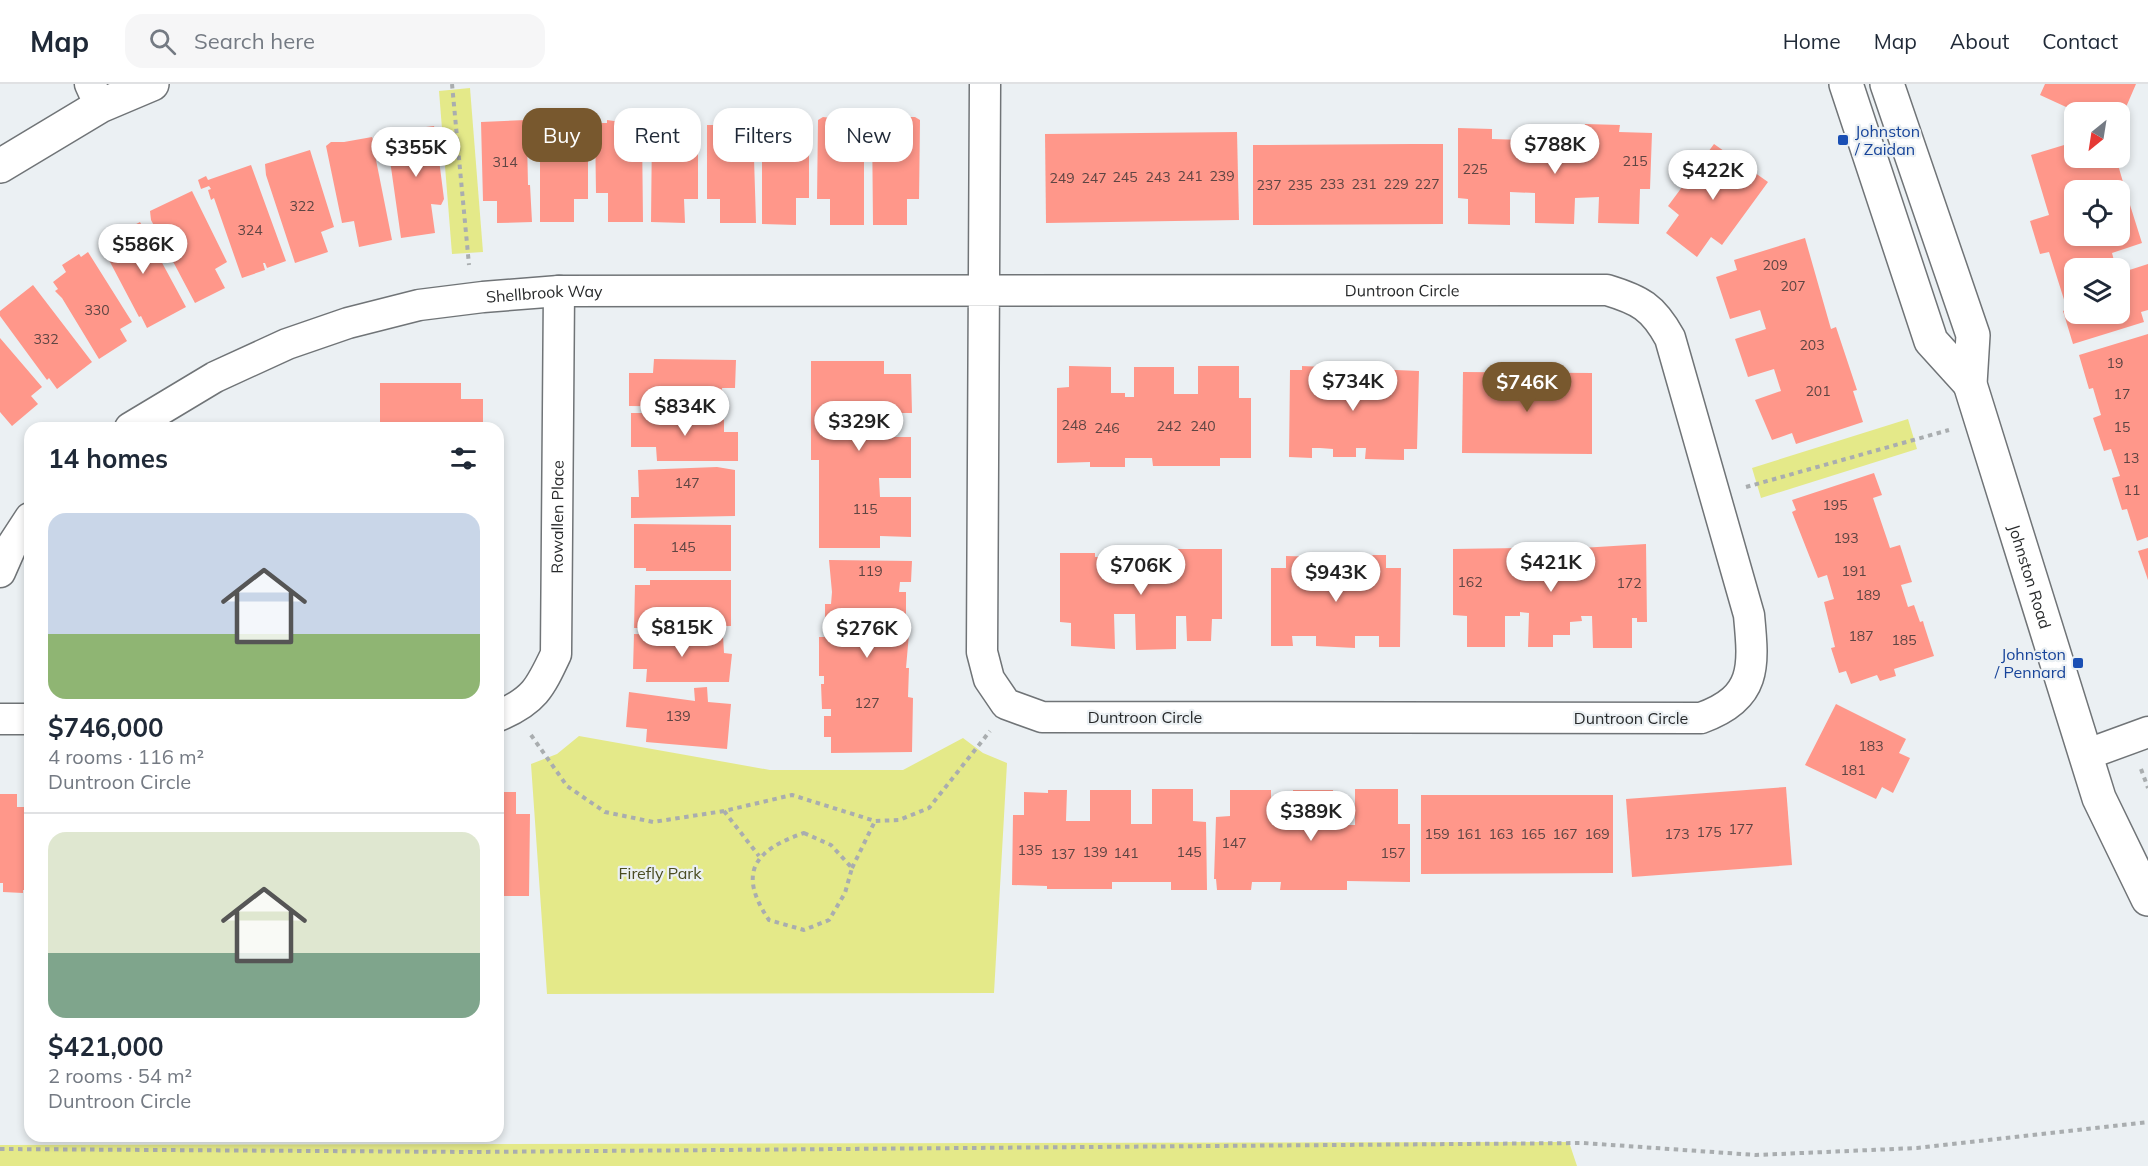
<!DOCTYPE html>
<html lang="en">
<head>
<meta charset="utf-8">
<style>
	body { margin:0; font-family:Mulish,sans-serif; background:#f6f6f7; color:#1f2937; height:100vh; display:flex; flex-direction:column; font-size:22px; white-space:nowrap }
	* { box-sizing:border-box; margin:0 }
	p { font-size:20px; color:#747a83 }
	.icon { flex:none; width:33px; height:33px; fill:none; stroke:currentColor; stroke-width:2; stroke-linecap:round; stroke-linejoin:round }
	.map { position:relative; flex:1; overflow:hidden }
	.side { position:absolute; left:24px; top:338px; width:480px; height:720px; display:flex; flex-direction:column; background:#fff; border-radius:18px; box-shadow:0 3px 9px #0003 }
	.side>* { flex:none }
	.top-card { position:absolute; left:522px; top:24px; width:570px; height:54px; display:flex; gap:12px }
	.needle { width:39px; rotate:210deg }
	.buttons { position:absolute; left:2064px; top:18px; display:grid; gap:12px }
	.buttons a { display:grid; place-items:center; width:66px; height:66px; border-radius:12px; background:#fff; box-shadow:0 3px 9px #0003; font-size:30px }
	.price { position:absolute; translate:-50% -51px; padding:0 14px; border-radius:21px; background:#fff; color:#222; font-size:20px; line-height:39px; filter:drop-shadow(0 2px 3px #0008) }
	.price::after { content:''; position:absolute; left:50%; top:36px; width:18px; height:14px; margin-left:-9px; background:inherit; clip-path:polygon(0 0,100% 0,50% 100%) }
	.price.active { background:#78582e; color:#fff }
	ul { padding:0; list-style:none }
	li { display:grid; align-content:center; gap:12px; height:318px; padding:0 24px }
	li+li { border-top:2px solid #e0e1e3 }
	li span { display:grid; place-items:center; height:186px; border-radius:18px; color:#555 }
	li>.icon { margin-inline-start:auto }
	span .icon { width:108px; height:108px; fill:#fffc; stroke-width:1 }
	li b { font-size:26px }
	h2 { display:flex; justify-content:space-between; align-items:center; height:72px; padding:0 24px; font-size:26px }
	.tag { padding:0 21px; border-radius:18px; background:#fff; box-shadow:0 3px 9px #0003; font-size:21px; line-height:54px }
	.tag.active { background:#78582e; color:#fff }
	header { display:flex; align-items:center; gap:36px; box-sizing:border-box; height:84px; padding:0 30px; background:#fff; border-bottom:2px solid #e0e1e3 }
	header strong { font-size:28px }
	nav { display:flex; gap:33px; margin-inline-start:auto; font-size:21px }
	.search { width:420px; height:54px; background:#f6f6f7; display:flex; align-items:center; gap:15px; box-sizing:border-box; padding:0 21px; border-radius:18px; color:#747a83; font-size:22px }
	.map>svg:first-child { display:block }
	.green { fill:#e4e989 }
	.building { fill:#ff978a }
	.lines { fill:none; stroke-linecap:round; stroke-linejoin:round }
	.minor-casing { stroke:#707477; stroke-width:33 }
	.tertiary-casing { stroke:#707477; stroke-width:36 }
	.path { stroke:#a9adaf; stroke-width:4; stroke-dasharray:4.5 4.5; stroke-linecap:butt }
	.minor { stroke:#fff; stroke-width:30 }
	.tertiary { stroke:#fff; stroke-width:33 }
	.transit-dot { fill:#1a4fb4; stroke:#ebf0f3; stroke-width:2 }
	.labels { text-anchor:middle; dominant-baseline:central; stroke-width:4.5; stroke-linejoin:round; paint-order:stroke }
	.number-label { font-size:14px; fill:#5e4543 }
	.transit-label { font-size:16px; fill:#164399; stroke:#ebf0f3; text-anchor:start }
	.street-label { font-size:16px; fill:#282a2b; stroke:#ebf0f3 }
	.park-label { font-size:16px; fill:#4a4c21; stroke:#ebf0f3 }
</style>
</head>
<body>
<header>
<strong>Map</strong>
<div class="search"><svg class="icon" aria-label="search" viewBox="0 0 24 24"><circle cx="10" cy="10" r="6"/><path d="M15 15l6 6"/></svg>Search here</div>
<nav><a>Home</a><a>Map</a><a>About</a><a>Contact</a></nav>
</header>
<div class="map">
<svg width="2148" height="1082" viewBox="0 0 2148 1082">
	<rect width="100%" height="100%" fill="#ebf0f3"/>
	<g class="green">
		<path d="M470,4L483,168L452,170L439,7Z"/>
		<path d="M1908,335L1917,365L1761,414L1752,384Z"/>
		<path d="M579,652L770,686H903L963,654L983,669L1007,679L994,909L547,910L531,680L557,670Z"/>
		<path d="M1569,1058L1577,1082H0V1061Z"/>
	</g>
	<g class="building">
		<path d="M2045,0H2136L2120,37V28H2077L2040,11Z"/>
		<path d="M793,32H803L809,37V114H796V141L762,140V36L785,34L787,37Z"/>
		<path d="M823,33L864,38L867,55H864V141H830V115H817L818,36Z"/>
		<path d="M902,33H915L920,36L919,115H907V141H873L872,36L896,34L898,36Z"/>
		<path d="M526,36L530,55H527L528,101H530L532,138L497,139V117H483L481,38Z"/>
		<path d="M607,36L628,39V48L642,47L643,138H608V109H596L595,39H607Z"/>
		<path d="M679,37L698,39V115H684L685,139L651,138L652,45H669L670,39L679,40Z"/>
		<path d="M540,40H588V115H574V138H540Z"/>
		<path d="M1585,40L1620,41L1619,48L1652,49L1650,105H1640L1639,140L1598,139L1599,113L1575,114L1574,140L1535,139V109L1510,108V141L1468,140V115L1458,114V44L1492,45V55L1523,56V59L1584,61Z"/>
		<path d="M707,41H753L756,139H720V115H707Z"/>
		<path d="M434,42L439,59L437,60L444,115L441,121L431,120L435,149L401,154L386,48Z"/>
		<path d="M1237,48L1239,136L1046,139L1045,50Z"/>
		<path d="M372,53L378,70L375,71L392,156L359,163L354,137L342,139L326,62L331,58H344Z"/>
		<path d="M2074,58V74H2116L2123,98L2099,106H2074V152H2120V125L2130,121L2142,159L2112,169L2116,184H2074V230H2120V189L2148,180V226L2141,228L2144,238L2073,260L2063,227L2067,225L2049,168L2040,170L2030,137L2049,131L2031,71Z"/>
		<path d="M1411,60H1443V140L1253,141V61Z"/>
		<path d="M1714,60L1768,98L1722,161L1711,153L1697,173L1666,149L1679,131L1668,122Z"/>
		<path d="M310,66L334,143L321,148L328,168L295,179L266,91L265,80Z"/>
		<path d="M251,81L286,177L267,184L265,179H263L265,186L242,194L214,114L211,116L208,106L211,105L209,102L201,105L198,96L206,92L208,96Z"/>
		<path d="M192,107L227,178L215,185L225,204L195,219L151,136L150,127Z"/>
		<path d="M140,138L186,223L147,244L141,232L139,233L100,159Z"/>
		<path d="M1805,154L1831,245L1836,243L1857,306L1853,307L1863,338L1796,360L1792,349L1772,356L1755,316L1781,307L1774,285L1748,293L1735,255L1766,245L1760,226L1730,235L1716,193L1737,186L1734,176Z"/>
		<path d="M88,168L132,238L120,245L127,257L99,275L62,214L55,207L58,205L53,198L66,188L62,181L79,170L81,173Z"/>
		<path d="M33,201L92,278L57,305L49,294L47,296L0,232V227Z"/>
		<path d="M2148,250V453L2137,457L2127,425L2122,426L2112,394L2120,392L2111,365L2104,367L2093,334L2101,331L2093,304L2089,305L2079,271Z"/>
		<path d="M0,254L42,303L31,312L38,320L12,342L0,328Z"/>
		<path d="M654,275L736,276L735,304H722L723,323L629,322V289H653Z"/>
		<path d="M811,277H884V290H911L912,329H884V353H911V394H879L880,413H911V453L880,452V464H819V376H811Z"/>
		<path d="M1069,282L1111,283V309H1125V313H1134V283H1174V310H1198V282H1239V314H1251V374H1220V382H1153L1152,374H1125V383H1090V378L1057,379V304L1069,303Z"/>
		<path d="M1302,282L1419,287L1417,365H1404V376L1365,375L1366,364H1356V373H1333V365L1320,364H1312V374L1289,373L1290,286H1302Z"/>
		<path d="M1463,288L1592,289V370L1462,369Z"/>
		<path d="M380,299H461V315H483V344H380Z"/>
		<path d="M631,329H724V348H738V377H657L656,363H631Z"/>
		<path d="M717,383L735,386V432L631,434V413H639L638,386Z"/>
		<path d="M1874,389L1882,411L1873,414L1888,458L1890,464L1900,461L1912,498L1901,501L1908,523L1914,521L1920,538L1923,537L1924,541L1934,572L1894,585L1896,592L1880,597L1877,591L1851,600L1846,587L1839,589L1831,564L1835,563L1824,518L1834,515L1827,491L1818,494L1792,428L1796,426L1792,416Z"/>
		<path d="M634,440L731,441V487H646V484H634Z"/>
		<path d="M1646,460L1647,538H1637V534H1632V564H1593L1592,532H1581L1582,537L1570,538V551H1553V563H1528L1529,529L1520,528V532H1505V563H1467V532L1453,531V465L1520,464V472H1581V464Z"/>
		<path d="M2148,464V496L2138,467Z"/>
		<path d="M1156,465H1222V535H1212L1211,557H1187L1186,532H1176V565L1136,566L1135,530H1114L1115,565L1071,562V539L1060,538V469H1095V473H1156Z"/>
		<path d="M1365,471H1386V484H1401L1400,563H1379V552H1355V564L1316,562V552H1292L1293,562H1271V484H1286V472L1324,473V484L1356,482L1355,488H1364Z"/>
		<path d="M829,476L912,477L911,498H900L899,508H906V538H910L906,584H909L908,613L913,614L912,668L831,669V653H824V632H831V625H822L821,600H824V592H819V553H831V545H825V520H831L832,508Z"/>
		<path d="M650,496H731V542L634,544L635,501H650Z"/>
		<path d="M634,550L723,552L724,569L732,570L729,598H646L647,585H633Z"/>
		<path d="M707,603L708,618L731,620L727,665L646,658L647,645L626,643L629,608L695,617L694,604Z"/>
		<path d="M1836,620L1906,655L1899,669L1910,674L1893,709L1882,703L1876,715L1805,681Z"/>
		<path d="M1786,703L1792,781L1632,793L1626,715Z"/>
		<path d="M1152,705H1193V737L1206,738L1207,806H1171V798H1112V805H1047V802L1012,801L1013,731H1024V708L1048,709V706H1067L1066,737H1090V706H1131V740H1152Z"/>
		<path d="M1355,705H1398V740H1410V798L1347,797V806H1280L1281,798H1252L1251,806H1217L1216,795H1214L1216,733L1230,732V706H1271V733H1293V706H1333V737H1344L1347,741H1355Z"/>
		<path d="M498,708H516V730H530L529,812H498Z"/>
		<path d="M0,710H17V723H30V806H23V809L3,808V799H0Z"/>
		<path d="M1421,711H1613V789L1421,790Z"/>
	</g>
	<g class="lines">
		<g class="minor-casing">
			<g id="minor">
				<path d="M90,0L100,22"/>
				<path id="s1" d="M130,344L215,293L287,260L348,239L419,221L483,213L559,207L1607,206C1640,216 1653,223 1670,254L1749,531C1754,583 1757,614 1701,634L1042,633L1006,620L989,595L982,568L985,0"/>
				<path d="M0,488L11,463L30,434"/>
				<path id="s2" d="M498,632C534,617 540,604 556,570L559,207"/>
				<path d="M0,635H30"/>
				<path d="M2085,671L2148,648"/>
			</g>
		</g>
		<g class="tertiary-casing">
			<g id="tertiary">
				<path d="M1846,0L1931,257L1970,300"/>
				<path id="s3" d="M1887,0L1973,251L1970,300L2099,714L2148,815"/>
				<path d="M0,82L100,22L152,0"/>
			</g>
		</g>
		<g class="path">
			<path d="M452,0L469,181"/>
			<path d="M1746,403L1949,346"/>
			<path d="M531,651L567,702L605,728L653,738L724,727L792,711L875,737L899,736L929,724L990,647"/>
			<path d="M2141,685L2148,704"/>
			<path d="M724,727L759,772"/>
			<path d="M804,749L831,761L852,784L845,809L829,836L804,846L769,836C737,789 754,766 804,749Z"/>
			<path d="M852,784L875,737"/>
			<path d="M0,1065L472,1068L1583,1059L1756,1071L1917,1064L2148,1038"/>
		</g>
		<use href="#minor" class="minor"/>
		<use href="#tertiary" class="tertiary"/>
	</g>
	<g class="transit-dot">
		<rect x="1837" y="50" width="12" height="12" rx="3"/>
		<rect x="2072" y="573" width="12" height="12" rx="3"/>
	</g>
	<g class="labels">
		<g class="number-label">
			<text x="1635" y="77">215</text>
			<text x="505" y="78">314</text>
			<text x="1475" y="85">225</text>
			<text x="1190" y="92">241</text>
			<text x="1222" y="92">239</text>
			<text x="1125" y="93">245</text>
			<text x="1158" y="93">243</text>
			<text x="1062" y="94">249</text>
			<text x="1094" y="94">247</text>
			<text x="1332" y="100">233</text>
			<text x="1364" y="100">231</text>
			<text x="1396" y="100">229</text>
			<text x="1427" y="100">227</text>
			<text x="1269" y="101">237</text>
			<text x="1300" y="101">235</text>
			<text x="302" y="122">322</text>
			<text x="250" y="146">324</text>
			<text x="1775" y="181">209</text>
			<text x="1793" y="202">207</text>
			<text x="97" y="226">330</text>
			<text x="46" y="255">332</text>
			<text x="1812" y="261">203</text>
			<text x="2115" y="279">19</text>
			<text x="1818" y="307">201</text>
			<text x="2122" y="310">17</text>
			<text x="1074" y="341">248</text>
			<text x="1169" y="342">242</text>
			<text x="1203" y="342">240</text>
			<text x="2122" y="343">15</text>
			<text x="1107" y="344">246</text>
			<text x="2131" y="374">13</text>
			<text x="687" y="399">147</text>
			<text x="2132" y="406">11</text>
			<text x="1835" y="421">195</text>
			<text x="865" y="425">115</text>
			<text x="1846" y="454">193</text>
			<text x="683" y="463">145</text>
			<text x="870" y="487">119</text>
			<text x="1854" y="487">191</text>
			<text x="1470" y="498">162</text>
			<text x="1629" y="499">172</text>
			<text x="1868" y="511">189</text>
			<text x="1861" y="552">187</text>
			<text x="1904" y="556">185</text>
			<text x="867" y="619">127</text>
			<text x="678" y="632">139</text>
			<text x="1871" y="662">183</text>
			<text x="1853" y="686">181</text>
			<text x="1741" y="745">177</text>
			<text x="1709" y="748">175</text>
			<text x="1437" y="750">159</text>
			<text x="1469" y="750">161</text>
			<text x="1501" y="750">163</text>
			<text x="1533" y="750">165</text>
			<text x="1565" y="750">167</text>
			<text x="1597" y="750">169</text>
			<text x="1677" y="750">173</text>
			<text x="1234" y="759">147</text>
			<text x="1030" y="766">135</text>
			<text x="1095" y="768">139</text>
			<text x="1189" y="768">145</text>
			<text x="1126" y="769">141</text>
			<text x="1393" y="769">157</text>
			<text x="1063" y="770">137</text>
		</g>
		<g class="transit-label">
			<text x="1855" y="47">Johnston<tspan x="1855" dy="18">/ Zaidan</tspan></text>
			<text x="2066" y="570" text-anchor="end">Johnston<tspan x="2066" dy="18">/ Pennard</tspan></text>
		</g>
		<g class="street-label">
			<text stroke="none"><textPath href="#s1" startOffset="1300">Duntroon Circle</textPath></text>
			<text stroke="none"><textPath href="#s1" startOffset="442">Shellbrook Way</textPath></text>
			<text stroke="none"><textPath href="#s2" startOffset="225">Rowallen Place</textPath></text>
			<text stroke="none"><textPath href="#s3" startOffset="516">Johnston Road</textPath></text>
			<text x="1145" y="633">Duntroon Circle</text>
			<text x="1631" y="634">Duntroon Circle</text>
		</g>
		<g class="park-label">
			<text x="660" y="789">Firefly Park</text>
		</g>
	</g>
</svg>
<div class="buttons">
<a><svg class="needle" viewBox="-14 -14 28 28"><path d="M0-13l5 13h-10z" fill="#e53935"/><path d="M0 13l5-13h-10z" fill="#747a83"/></svg></a>
<a><svg class="icon" aria-label="locate" viewBox="0 0 24 24"><circle cx="12" cy="12" r="6"/><path d="M12 2v4M12 18v4M2 12h4M18 12h4"/></svg></a>
<a><svg class="icon" aria-label="layers" viewBox="0 0 24 24"><path d="M12 4l9 5-9 5-9-5zM3 14l9 5 9-5"/></svg></a>
</div>
<b class="price" style="left:1555px;top:91px">$788K</b>
<b class="price" style="left:416px;top:94px">$355K</b>
<b class="price" style="left:1713px;top:117px">$422K</b>
<b class="price" style="left:143px;top:191px">$586K</b>
<b class="price" style="left:1353px;top:328px">$734K</b>
<b class="price active" style="left:1527px;top:329px">$746K</b>
<b class="price" style="left:685px;top:353px">$834K</b>
<b class="price" style="left:859px;top:368px">$329K</b>
<b class="price" style="left:1551px;top:509px">$421K</b>
<b class="price" style="left:1141px;top:512px">$706K</b>
<b class="price" style="left:1336px;top:519px">$943K</b>
<b class="price" style="left:682px;top:574px">$815K</b>
<b class="price" style="left:867px;top:575px">$276K</b>
<b class="price" style="left:1311px;top:758px">$389K</b>
<div class="top-card">
<a class="tag active">Buy</a>
<a class="tag">Rent</a>
<a class="tag">Filters</a>
<a class="tag">New</a>
</div>
<section class="side">
<h2>14 homes<svg class="icon" aria-label="filters" viewBox="0 0 24 24"><path d="M4 7h16M4 17h16"/><circle cx="9" cy="7" r="2"/><circle cx="15" cy="17" r="2"/></svg></h2>
<ul>
<li><span style="background:linear-gradient(#c9d6e8 65%,#8fb573 0)"><svg class="icon" aria-label="home" viewBox="0 0 24 24"><path d="M3 11l9-7 9 7M6 9v11h12V9"/></svg></span><div><b>$746,000</b><p>4 rooms · 116 m²</p><p>Duntroon Circle</p></div></li>
<li><span style="background:linear-gradient(#dfe7d0 65%,#7fa58c 0)"><svg class="icon" aria-label="home" viewBox="0 0 24 24"><path d="M3 11l9-7 9 7M6 9v11h12V9"/></svg></span><div><b>$421,000</b><p>2 rooms · 54 m²</p><p>Duntroon Circle</p></div></li>
</ul>
</section>
</div>
</body>
</html>
